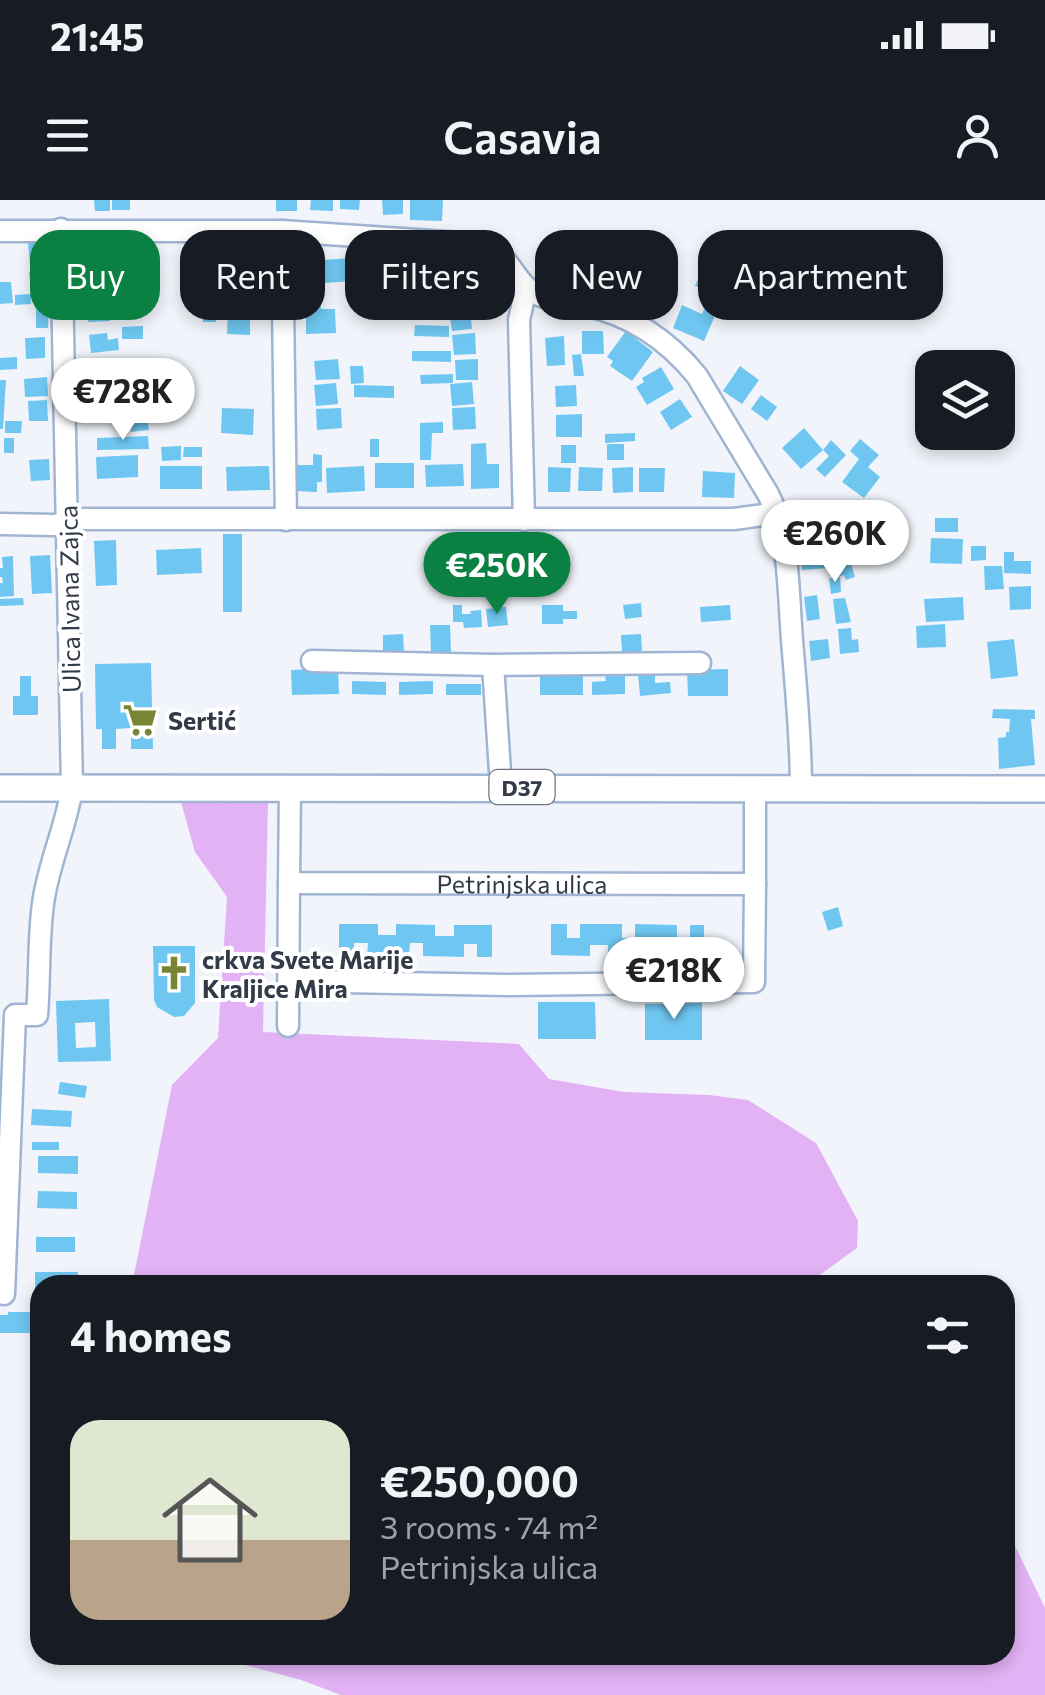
<!DOCTYPE html>
<html lang="en">
<head>
<meta charset="utf-8">
<style>
	body { margin:0; font-family:Commissioner,sans-serif; background:#20242c; color:#f1f3f6; height:100vh; display:flex; flex-direction:column; font-size:38px; white-space:nowrap }
	* { box-sizing:border-box; margin:0 }
	p { font-size:32px; color:#9ea1a6 }
	.icon { flex:none; width:55px; height:55px; fill:none; stroke:currentColor; stroke-width:2; stroke-linecap:round; stroke-linejoin:round }
	.map { position:relative; flex:1; overflow:hidden }
	.panel { position:absolute; left:30px; top:1075px; width:985px; height:390px; display:flex; flex-direction:column; background:#171b24; border-radius:30px; box-shadow:0 5px 15px #0003 }
	.panel>* { flex:none }
	.banner { position:absolute; left:30px; top:30px; width:985px; height:90px; display:flex; gap:20px }
	.buttons { position:absolute; left:915px; top:150px; display:grid; gap:20px }
	.buttons a { display:grid; place-items:center; width:100px; height:100px; border-radius:20px; background:#171b24; box-shadow:0 5px 15px #0003; font-size:50px }
	.price { position:absolute; translate:-50% -85px; padding:0 22px; border-radius:35px; background:#fff; color:#222; font-size:32px; line-height:65px; filter:drop-shadow(0 2px 5px #0008) }
	.price::after { content:''; position:absolute; left:50%; top:60px; width:30px; height:22px; margin-left:-15px; background:inherit; clip-path:polygon(0 0,100% 0,50% 100%) }
	.price.current { background:#0b8043; color:#fff }
	ul { padding:0; list-style:none }
	li { display:flex; align-items:center; gap:30px; height:250px; padding:0 40px }
	li+li { border-top:2px solid #363941 }
	li span { display:grid; place-items:center; flex:none; width:280px; height:200px; border-radius:30px; color:#555 }
	li>.icon { margin-inline-start:auto }
	span .icon { width:120px; height:120px; fill:#fffc; stroke-width:1 }
	li b { font-size:42px }
	h2 { display:flex; justify-content:space-between; align-items:center; height:120px; padding:0 40px; font-size:42px }
	.tag { padding:0 35px; border-radius:30px; background:#171b24; box-shadow:0 5px 15px #0003; font-size:35px; line-height:90px }
	.tag.current { background:#0b8043; color:#fff }
	.status { display:flex; justify-content:space-between; align-items:center; height:70px; padding:0 50px; background:#171b24; direction:ltr }
	.status svg { height:28px; fill:currentColor }
	header { display:flex; justify-content:space-between; align-items:center; height:130px; padding:0 40px; background:#171b24; font-size:45px; font-weight:600 }
	.map>svg:first-child { display:block }
	.forest { fill:#e2b2f4 }
	.building { fill:#6fc7f1; fill-rule:evenodd }
	.lines { fill:none; stroke-linecap:round; stroke-linejoin:round }
	.minor-casing { stroke:#a1b5d3; stroke-width:25 }
	.major-casing { stroke:#a1b5d3; stroke-width:30 }
	.minor { stroke:#fff; stroke-width:20 }
	.major { stroke:#fff; stroke-width:25 }
	.labels { text-anchor:middle; dominant-baseline:central; stroke-width:8; stroke-linejoin:round; paint-order:stroke }
	.shield { fill:#fff; stroke:#70767f; stroke-width:2.5 }
	.shield-label { font-size:22px; font-weight:bold; fill:#333b48 }
	.street-label { font-size:25px; fill:#333b48; stroke:#fff }
	.poi-label { font-size:25px; font-weight:bold; fill:#333b48; stroke:#fff; text-anchor:start }
</style>
</head>
<body>
<div class="status"><b>21:45</b><svg viewBox="0 0 49 12"><path d="M0 12V9h3v3zM5 12V6h3v6zM10 12V3h3v9zM15 12V0h3v12zM26 1h20v11H26zM47 4h2v5h-2z"/></svg></div>
<header><svg class="icon" aria-label="menu" viewBox="0 0 24 24"><path d="M4 6h16M4 12h16M4 18h16"/></svg>Casavia<svg class="icon" aria-label="person" viewBox="0 0 24 24"><circle cx="12" cy="8" r="4"/><path d="M4 21q1-7 8-7t8 7"/></svg></header>
<div class="map">
<svg width="1045" height="1495" viewBox="0 0 1045 1495">
	<rect width="100%" height="100%" fill="#f1f5fb"/>
	<g class="forest">
		<path d="M181,602H268L263,832L519,844L549,879L624,892L709,895L748,900L816,943L858,1021L857,1048L806,1085H132L172,885L218,838L227,697L195,652Z"/>
		<path d="M1005,1325L1045,1408V1495H341L301,1480L208,1455H1005Z"/>
	</g>
	<g class="building">
		<path d="M94,0H110V11H95Z"/>
		<rect x="112" y="0" width="18" height="10"/>
		<rect x="276" y="0" width="21" height="11"/>
		<path d="M311,0H333V11L310,10Z"/>
		<path d="M340,0H360L359,10L340,9Z"/>
		<path d="M382,0H403V14L383,15Z"/>
		<path d="M410,0H443L442,21L410,20Z"/>
		<path d="M41,41L43,63L30,64L28,42Z"/>
		<path d="M247,44L248,101H223L220,45Z"/>
		<path d="M101,48L102,65H88L87,49Z"/>
		<path d="M116,52H134V69H128L129,88H119Z"/>
		<path d="M610,52L626,56L622,72L606,68Z"/>
		<path d="M363,57L364,80L325,83L324,60Z"/>
		<path d="M568,58L587,60L585,81L566,79Z"/>
		<path d="M200,59H218V68L200,69Z"/>
		<path d="M298,60H315L316,84H298Z"/>
		<path d="M392,61L393,70H411L412,96H394V86L374,87L373,62Z"/>
		<path d="M114,69L115,90L88,91L87,71Z"/>
		<path d="M423,69H464V91L424,92Z"/>
		<path d="M46,70L48,90L31,91L29,72Z"/>
		<path d="M701,72L713,77L708,91L695,86Z"/>
		<path d="M133,73H156L157,102H133Z"/>
		<path d="M615,73L632,79L633,76L643,79L636,98L609,89Z"/>
		<path d="M0,82H11L13,103L0,104Z"/>
		<path d="M711,92L723,97L704,141L673,128L682,105L702,114Z"/>
		<path d="M31,94V104L15,105V95Z"/>
		<path d="M109,99L110,121L88,122L87,100Z"/>
		<path d="M306,99H320L321,109H335L336,133L306,134Z"/>
		<rect x="203" y="103" width="13" height="19"/>
		<path d="M36,104H49L48,128H36Z"/>
		<path d="M470,108L472,129L452,131L449,110Z"/>
		<path d="M228,110L250,111V135L227,134Z"/>
		<path d="M415,125L449,126V137L414,136Z"/>
		<path d="M143,126V139H122V127Z"/>
		<path d="M582,131H603L604,154H582Z"/>
		<path d="M626,131L653,152L632,181L610,166L613,161L607,157Z"/>
		<path d="M107,133L108,140L118,138L119,150L91,153L89,135Z"/>
		<path d="M475,133L476,154L454,155L452,135Z"/>
		<path d="M564,136L565,165L547,166L545,138Z"/>
		<path d="M45,137V158L26,159L25,138Z"/>
		<path d="M412,151H451V162L412,161Z"/>
		<path d="M581,154L584,176H574L572,155Z"/>
		<path d="M17,157V169L0,170V158Z"/>
		<path d="M338,159L340,179L316,180L314,161Z"/>
		<path d="M478,159V180H456L455,160Z"/>
		<path d="M350,166H363L364,183L351,184Z"/>
		<path d="M740,166L759,180L742,204L723,191Z"/>
		<path d="M661,167L674,189L647,205L636,187L644,182L642,178Z"/>
		<path d="M105,173L107,195L92,196L89,174Z"/>
		<path d="M130,174L132,196L120,197L118,175Z"/>
		<path d="M143,174L145,195L135,196L133,175Z"/>
		<path d="M453,174V183L421,184L420,175Z"/>
		<path d="M47,177L48,196L25,197L24,179Z"/>
		<path d="M0,180H6L3,229H0Z"/>
		<path d="M472,182L474,204L452,206L450,184Z"/>
		<path d="M336,183L338,204L316,206L314,185Z"/>
		<path d="M354,185L394,186V198L354,197Z"/>
		<path d="M576,185L577,206L556,207L555,186Z"/>
		<path d="M761,195L777,207L767,221L751,209Z"/>
		<path d="M103,198L104,220L92,221L90,199Z"/>
		<path d="M680,199L692,217L671,230L660,212Z"/>
		<path d="M47,200L48,221H29L28,201Z"/>
		<rect x="105" y="200" width="31" height="11"/>
		<path d="M475,207L476,229L453,230L452,208Z"/>
		<path d="M222,208L254,209L253,235L221,233Z"/>
		<path d="M341,208L342,228L317,230L316,209Z"/>
		<path d="M582,214V237H556V215Z"/>
		<path d="M147,215L149,230L131,232L130,216Z"/>
		<path d="M5,221H22L21,233H5Z"/>
		<path d="M443,222V233H432L431,260H420V223Z"/>
		<path d="M804,228L823,250L831,240L846,255L825,277L816,269L829,256L823,250L801,269L782,248Z"/>
		<path d="M635,233V241L605,243V234Z"/>
		<path d="M148,236L149,249L97,250V238Z"/>
		<rect x="4" y="238" width="10" height="15"/>
		<rect x="370" y="239" width="9" height="18"/>
		<path d="M860,239L879,255L868,267L880,277L864,298L842,282L859,259L850,251Z"/>
		<path d="M486,243L487,264H499V288L471,289V244Z"/>
		<rect x="607" y="244" width="17" height="16"/>
		<rect x="561" y="245" width="15" height="18"/>
		<path d="M181,246V260L162,261L161,247Z"/>
		<path d="M184,247H202V257H183Z"/>
		<path d="M313,254L322,255V282H317V292L296,291L297,265H313Z"/>
		<path d="M138,255V277L97,279L96,257Z"/>
		<path d="M49,259L50,280L31,281L29,260Z"/>
		<rect x="375" y="263" width="39" height="25"/>
		<path d="M463,264L464,286L426,287L425,265Z"/>
		<rect x="160" y="266" width="42" height="23"/>
		<path d="M269,266L270,290L227,291L226,267Z"/>
		<path d="M364,266L365,291L327,293L326,268Z"/>
		<path d="M548,267L571,268L570,292H548Z"/>
		<path d="M579,267L603,268L602,291H578Z"/>
		<path d="M633,267V292L613,293L612,268Z"/>
		<path d="M639,268H665L664,292H639Z"/>
		<path d="M703,271L735,273L734,298L702,297Z"/>
		<rect x="935" y="318" width="23" height="14"/>
		<path d="M818,328L820,349L826,348L828,368L802,370L798,330Z"/>
		<rect x="223" y="334" width="19" height="78"/>
		<path d="M931,338L963,339L962,364L930,363Z"/>
		<path d="M116,340L117,385L96,386L94,341Z"/>
		<path d="M971,346H986V360L971,361Z"/>
		<path d="M201,348L202,373L157,375L156,350Z"/>
		<path d="M1004,352H1014V361H1031V374L1004,373Z"/>
		<path d="M848,354L855,377L846,380L844,375L838,377L833,359Z"/>
		<path d="M50,355L52,393L32,394L30,356Z"/>
		<path d="M13,356L14,396L0,397V383H3L2,377H0V368H3L2,357Z"/>
		<path d="M984,366H1002L1004,389L985,390Z"/>
		<path d="M840,377L841,392L831,394L829,378Z"/>
		<path d="M1031,386V409L1010,410L1009,387Z"/>
		<path d="M817,395L820,419L807,421L804,397Z"/>
		<path d="M963,397L964,420L926,422L924,399Z"/>
		<path d="M23,398L24,405L0,406V399Z"/>
		<path d="M845,398L851,422L836,424L833,399Z"/>
		<path d="M641,403L642,417L625,419L623,405Z"/>
		<path d="M453,405H462V414H471L470,411L481,410L482,427L464,428L463,422H453Z"/>
		<path d="M542,405H563V411H577V419H563V424H542Z"/>
		<path d="M730,405L731,420L701,422L700,407Z"/>
		<path d="M506,407L508,425L488,427L486,409Z"/>
		<path d="M945,424L946,447L917,448L916,426Z"/>
		<path d="M430,425H450L451,452L431,453Z"/>
		<path d="M851,428L852,440L858,439L859,452L840,454L838,429Z"/>
		<path d="M403,434L404,452H383V435Z"/>
		<path d="M641,434L642,451L622,453L621,435Z"/>
		<path d="M828,439L830,458L811,461L809,441Z"/>
		<path d="M1014,439L1018,476L991,479L987,442Z"/>
		<path d="M151,463L153,549H131V528L116,529V549H102V529H96L95,464Z"/>
		<path d="M338,468L339,494L292,495L291,470Z"/>
		<path d="M728,469V496H688L687,470Z"/>
		<rect x="540" y="471" width="43" height="24"/>
		<path d="M655,473V483L670,482L671,493L640,496L638,474Z"/>
		<path d="M625,474V494L592,495V482L606,481L605,475Z"/>
		<path d="M20,476H31V496H38V515H13V496H20Z"/>
		<path d="M352,481L386,482V495L352,494Z"/>
		<path d="M433,481V494L399,495V482Z"/>
		<rect x="446" y="484" width="35" height="11"/>
		<path d="M993,509L1035,510V519H1031L1035,565L999,569L998,538L1006,537V532H1009L1010,519L992,518Z"/>
		<path d="M838,707L843,726L828,731L822,712Z"/>
		<path d="M339,724H378V735H396V724L435,725V736H454V725H492V757H477V744H464V757L423,756V743H410L409,756H367L368,743H354V756H339Z"/>
		<path d="M551,724H567V738H580V724H622V738H635V724L677,725V738H690V725H704V756H666V746H648V756H608V745H590V756L551,755Z"/>
		<path d="M153,746H195V803L184,816L174,817L157,807L154,800Z"/>
		<path d="M109,799L111,861L58,862L56,801ZM95,822L96,847L76,848L75,823Z"/>
		<path d="M538,802H595L596,839H538Z"/>
		<path d="M702,803V840H645V804Z"/>
		<path d="M60,882L87,886L85,898L58,894Z"/>
		<path d="M32,909L72,911L71,927L31,925Z"/>
		<rect x="32" y="942" width="27" height="8"/>
		<path d="M38,956H78V974L38,973Z"/>
		<path d="M38,991L77,992V1009L37,1008Z"/>
		<rect x="36" y="1037" width="39" height="15"/>
		<path d="M35,1072H78V1085H40V1088H35Z"/>
		<path d="M8,1112H32L31,1118H40V1133H0V1115H8Z"/>
	</g>
	<g class="lines">
		<g class="minor-casing">
			<g id="minor">
				<path d="M0,31H282L477,44C512,51 510,80 536,94C551,101 567,101 583,105C629,114 668,140 697,176L768,294C790,337 788,392 792,440C796,489 801,539 801,588"/>
				<path d="M282,31L286,320"/>
				<path d="M524,320L519,120L526,89"/>
				<path d="M0,324L55,325L82,319H734L764,315L776,311"/>
				<path d="M312,461L493,465L700,463"/>
				<path d="M493,465L501,587"/>
				<path id="s1" d="M290,588L289,683L755,684V588"/>
				<path d="M289,781L507,785L754,782L755,684"/>
				<path d="M288,826L289,683"/>
				<path d="M4,1094L15,815H37C40,779 38,740 43,704C48,664 66,628 72,588L61,29"/>
			</g>
		</g>
		<g class="major-casing">
			<path id="major" d="M0,588L1045,589"/>
		</g>
		<use href="#minor" class="minor"/>
		<use href="#major" class="major"/>
	</g>
	<defs>
		<g id="supermarket-bare" transform="scale(2.7)"><path d="M-6-5.5h2.5l.6 2H6L4.5 2H-2.5L-4.4-4H-6ZM-1.5 3.2a1.3 1.3 0 1 0 .1 0ZM3 3.2a1.3 1.3 0 1 0 .1 0Z" fill="#788532" stroke="#fff" stroke-width="2.5" paint-order="stroke"/></g>
		<g id="church-bare" transform="scale(2.7)"><path d="M-1.2-6h2.4v3.5h3.3v2.4h-3.3V6h-2.4V-.1h-3.3v-2.4h3.3Z" fill="#788532" stroke="#fff" stroke-width="2.5" paint-order="stroke"/></g>
	</defs>
	<g fill-rule="evenodd">
		<use href="#supermarket-bare" x="140" y="520"/>
		<use href="#church-bare" x="174" y="773"/>
	</g>
	<g class="labels">
		<rect class="shield" x="489.5" y="570" width="65" height="34" rx="8"/>
		<g class="shield-label">
			<text x="522" y="587">D37</text>
		</g>
		<g class="street-label">
			<text transform="translate(69 399) rotate(-91)">Ulica Ivana Zajca</text>
			<text stroke="none"><textPath href="#s1" startOffset="328">Petrinjska ulica</textPath></text>
		</g>
		<g class="poi-label">
			<text x="168" y="520">Sertić</text>
			<text x="202" y="759">crkva Svete Marije<tspan x="202" dy="29">Kraljice Mira</tspan></text>
		</g>
	</g>
</svg>
<div class="buttons">
<a><svg class="icon" aria-label="layers" viewBox="0 0 24 24"><path d="M12 4l9 5-9 5-9-5zM3 14l9 5 9-5"/></svg></a>
</div>
<b class="price" style="left:123px;top:243px">€728K</b>
<b class="price" style="left:835px;top:385px">€260K</b>
<b class="price current" style="left:497px;top:417px">€250K</b>
<b class="price" style="left:674px;top:822px">€218K</b>
<div class="banner">
<a class="tag current">Buy</a>
<a class="tag">Rent</a>
<a class="tag">Filters</a>
<a class="tag">New</a>
<a class="tag">Apartment</a>
</div>
<section class="panel">
<h2>4 homes<svg class="icon" aria-label="filters" viewBox="0 0 24 24"><path d="M4 7h16M4 17h16"/><circle cx="9" cy="7" r="2"/><circle cx="15" cy="17" r="2"/></svg></h2>
<ul>
<li><span style="background:linear-gradient(#dfe7d0 60%,#b9a48a 0)"><svg class="icon" aria-label="home" viewBox="0 0 24 24"><path d="M3 11l9-7 9 7M6 9v11h12V9"/></svg></span><div><b>€250,000</b><p>3 rooms · 74 m²</p><p>Petrinjska ulica</p></div></li>
</ul>
</section>
</div>
</body>
</html>
